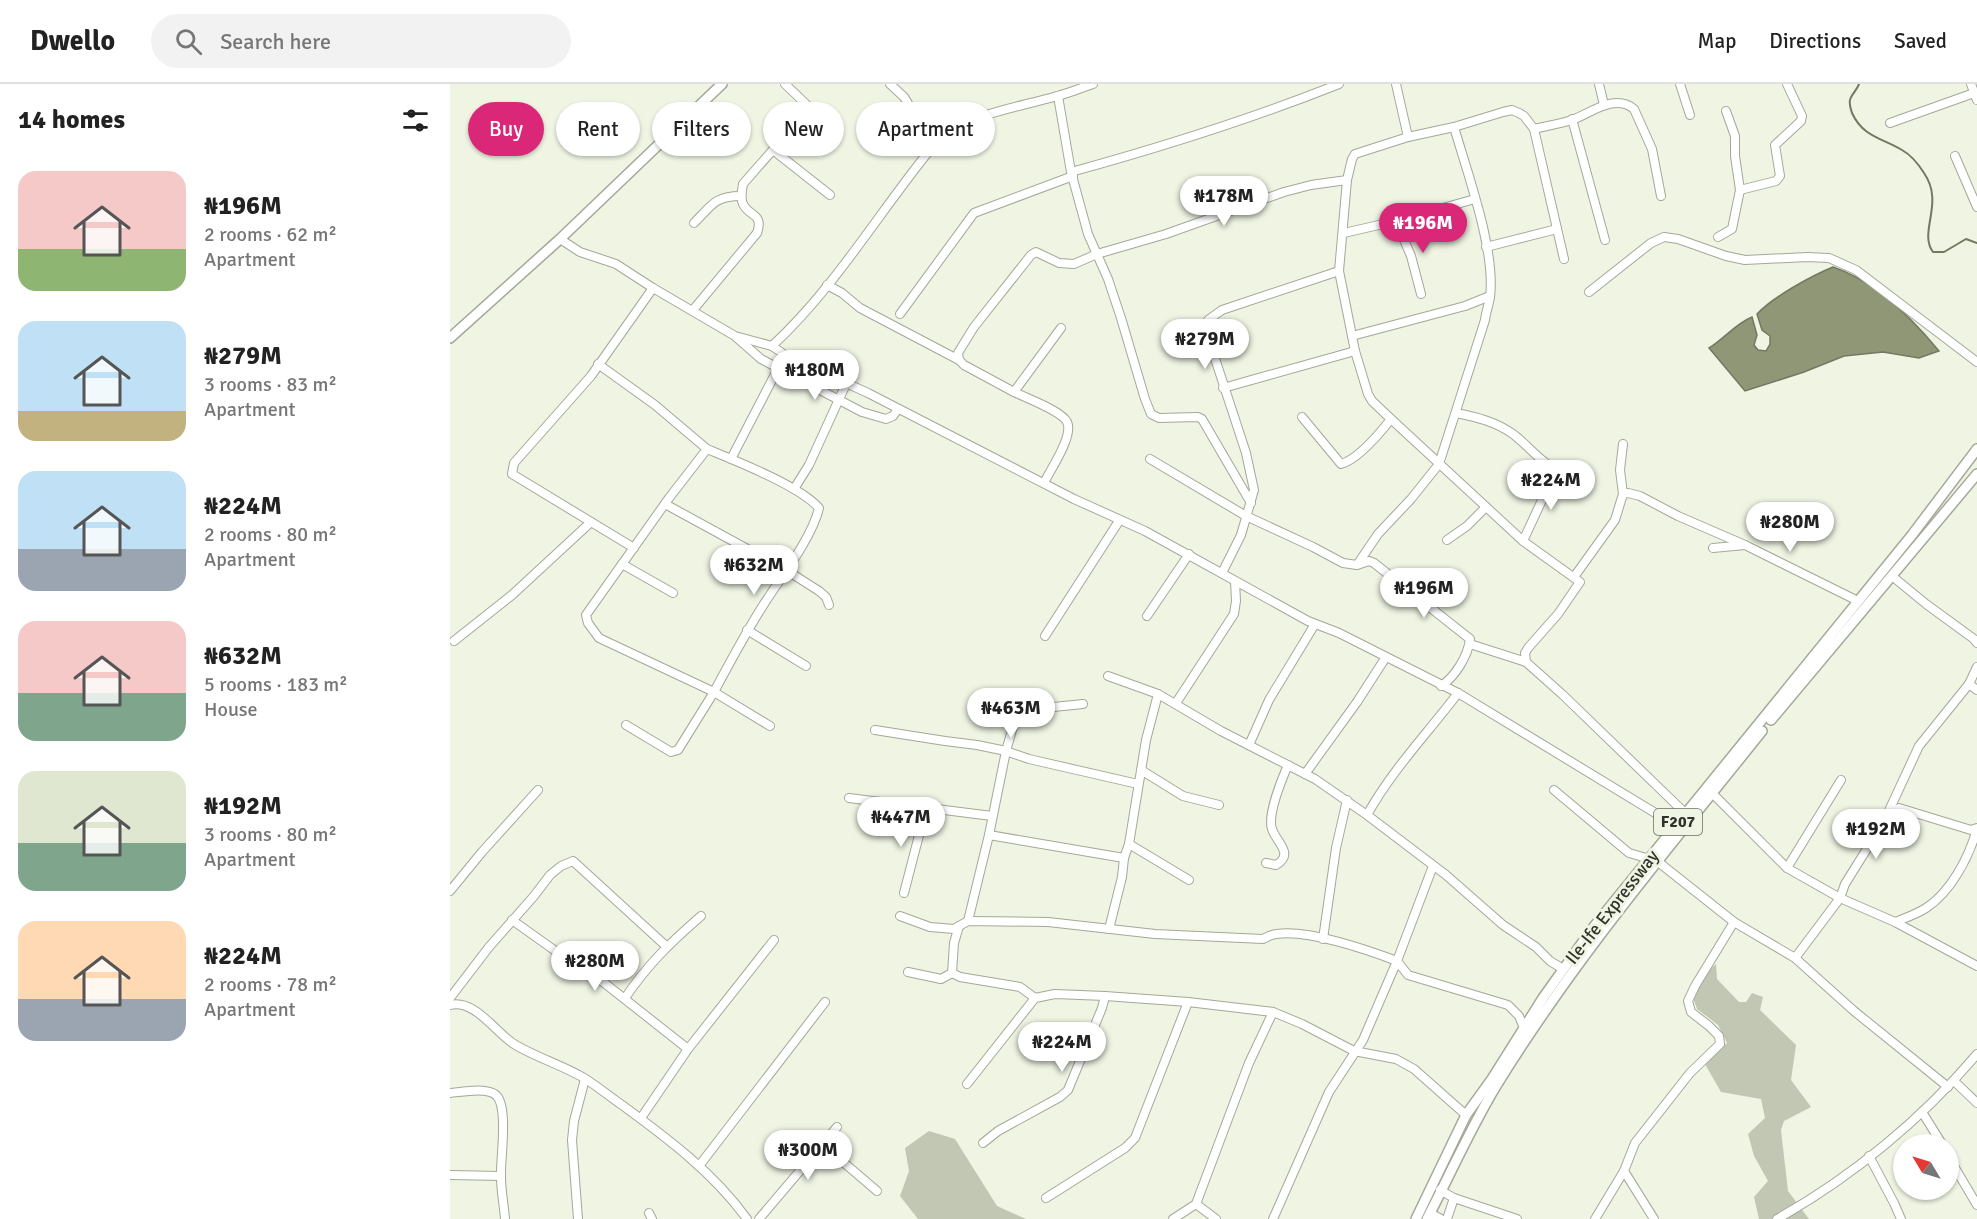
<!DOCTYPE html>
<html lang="en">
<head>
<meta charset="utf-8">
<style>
	body { margin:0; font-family:Signika,sans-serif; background:#f2f2f2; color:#222; height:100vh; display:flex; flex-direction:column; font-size:22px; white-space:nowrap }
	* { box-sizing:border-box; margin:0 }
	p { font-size:20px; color:#767676 }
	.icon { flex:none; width:33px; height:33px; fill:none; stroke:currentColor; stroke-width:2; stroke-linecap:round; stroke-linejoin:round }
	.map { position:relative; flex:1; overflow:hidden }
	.side { display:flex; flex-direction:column; background:#fff; width:450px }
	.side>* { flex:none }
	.banner { position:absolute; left:18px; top:18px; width:570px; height:54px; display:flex; gap:12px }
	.needle { width:39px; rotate:308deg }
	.controls { position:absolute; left:1443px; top:1050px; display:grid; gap:12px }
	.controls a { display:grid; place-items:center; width:66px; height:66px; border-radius:50%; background:#fff; box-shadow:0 2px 4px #0004; font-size:30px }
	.price { position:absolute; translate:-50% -51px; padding:0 14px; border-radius:21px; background:#fff; color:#222; font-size:20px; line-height:39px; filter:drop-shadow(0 2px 3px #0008) }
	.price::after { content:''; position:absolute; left:50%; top:36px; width:18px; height:14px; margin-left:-9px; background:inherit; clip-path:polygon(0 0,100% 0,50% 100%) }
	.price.active { background:#db2777; color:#fff }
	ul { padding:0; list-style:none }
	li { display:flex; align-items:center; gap:18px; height:150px; padding:0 18px }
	li span { display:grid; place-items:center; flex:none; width:168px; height:120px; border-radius:18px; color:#555 }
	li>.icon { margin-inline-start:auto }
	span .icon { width:72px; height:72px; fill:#fffc; stroke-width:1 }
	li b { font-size:26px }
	h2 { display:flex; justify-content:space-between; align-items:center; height:72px; padding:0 18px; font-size:26px }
	.chip { padding:0 21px; border-radius:27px; background:#fff; box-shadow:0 2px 4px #0004; font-size:21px; line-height:54px }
	.chip.active { background:#db2777; color:#fff }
	header { display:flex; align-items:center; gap:36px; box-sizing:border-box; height:84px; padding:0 30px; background:#fff; border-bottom:2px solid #e0e0e0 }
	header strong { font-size:28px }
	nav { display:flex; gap:33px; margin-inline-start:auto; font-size:21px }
	.search { width:420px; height:54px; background:#f2f2f2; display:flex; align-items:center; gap:15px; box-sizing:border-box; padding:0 21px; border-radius:33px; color:#767676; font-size:22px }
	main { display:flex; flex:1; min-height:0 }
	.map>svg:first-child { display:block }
	.green { fill:#c2c7b3 }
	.water { fill:#8f9777; stroke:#727960; stroke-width:1.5 }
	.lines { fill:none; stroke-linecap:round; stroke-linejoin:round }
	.stream { stroke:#727960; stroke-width:2 }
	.minor-casing { stroke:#a4a898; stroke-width:10 }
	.major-casing { stroke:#a4a898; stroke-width:12 }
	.minor { stroke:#fff; stroke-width:8 }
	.major { stroke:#fff; stroke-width:9 }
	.labels { text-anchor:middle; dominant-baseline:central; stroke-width:6; stroke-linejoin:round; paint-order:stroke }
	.shield { fill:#eff4e3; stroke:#696c62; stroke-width:1.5 }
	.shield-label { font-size:16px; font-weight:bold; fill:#30322b }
	.street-label { font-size:18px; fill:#30322b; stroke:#eff4e3 }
</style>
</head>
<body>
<header>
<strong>Dwello</strong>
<div class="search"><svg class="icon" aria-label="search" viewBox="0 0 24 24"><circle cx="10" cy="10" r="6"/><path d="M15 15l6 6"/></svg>Search here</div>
<nav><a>Map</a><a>Directions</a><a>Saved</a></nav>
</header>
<main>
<section class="side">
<h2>14 homes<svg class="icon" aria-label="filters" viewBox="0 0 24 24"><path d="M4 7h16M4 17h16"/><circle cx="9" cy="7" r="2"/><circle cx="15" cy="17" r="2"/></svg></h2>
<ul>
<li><span style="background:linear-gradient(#f6c9c9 65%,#8fb573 0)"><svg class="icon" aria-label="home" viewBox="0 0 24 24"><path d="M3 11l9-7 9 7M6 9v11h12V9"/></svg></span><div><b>₦196M</b><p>2 rooms · 62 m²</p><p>Apartment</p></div></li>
<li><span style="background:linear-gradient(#bfe0f5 75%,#c2b280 0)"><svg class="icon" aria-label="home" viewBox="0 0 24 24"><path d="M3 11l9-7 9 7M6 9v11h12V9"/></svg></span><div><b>₦279M</b><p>3 rooms · 83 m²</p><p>Apartment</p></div></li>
<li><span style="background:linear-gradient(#bfe0f5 65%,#9aa5b1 0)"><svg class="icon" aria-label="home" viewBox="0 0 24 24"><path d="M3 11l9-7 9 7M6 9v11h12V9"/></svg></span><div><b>₦224M</b><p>2 rooms · 80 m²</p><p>Apartment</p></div></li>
<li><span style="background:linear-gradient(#f6c9c9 60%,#7fa58c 0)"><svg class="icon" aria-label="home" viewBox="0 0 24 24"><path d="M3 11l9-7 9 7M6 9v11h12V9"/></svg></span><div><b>₦632M</b><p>5 rooms · 183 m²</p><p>House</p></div></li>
<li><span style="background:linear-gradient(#dfe7d0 60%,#7fa58c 0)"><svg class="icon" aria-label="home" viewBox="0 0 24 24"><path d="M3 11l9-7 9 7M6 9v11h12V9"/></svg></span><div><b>₦192M</b><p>3 rooms · 80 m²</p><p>Apartment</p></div></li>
<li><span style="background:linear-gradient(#ffd9b3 65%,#9aa5b1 0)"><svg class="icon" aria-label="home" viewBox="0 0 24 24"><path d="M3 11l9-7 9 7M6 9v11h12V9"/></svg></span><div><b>₦224M</b><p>2 rooms · 78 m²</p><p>Apartment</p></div></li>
</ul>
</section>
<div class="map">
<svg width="1527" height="1135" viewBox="0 0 1527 1135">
	<rect width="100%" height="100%" fill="#eff4e3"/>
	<g class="green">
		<path d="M1266,880L1267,895L1289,918H1296L1302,909L1313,913L1310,926L1346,961L1341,996L1361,1023L1334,1037L1331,1046L1338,1107L1359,1135H1309L1304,1113L1318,1097L1304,1072L1298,1050L1315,1034L1311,1015L1271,1008L1255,980L1277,959L1268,941L1247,925L1243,914L1255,890Z"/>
		<path d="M479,1047L505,1055L547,1122L576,1135H468L450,1112L459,1087L455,1064Z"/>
	</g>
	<path class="water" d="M1383,183C1425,197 1461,233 1489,267L1469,274L1433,268L1394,272L1354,288L1295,307L1259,264C1274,255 1285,240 1302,233L1307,251L1304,261L1308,266L1316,267L1320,260V252L1312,246L1307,230C1323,213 1361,192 1383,183Z"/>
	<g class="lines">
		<path class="stream" d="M1409,0C1407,6 1401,11 1400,16C1399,20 1401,26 1402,29C1413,53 1432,54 1452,66C1461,71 1469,81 1474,89C1495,119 1468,148 1483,168H1494L1516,155L1527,159"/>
		<g class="minor-casing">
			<g id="minor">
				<path d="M440,0L454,13L467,34L488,56"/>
				<path d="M946,0L958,53"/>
				<path d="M1149,0L1154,21"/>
				<path d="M1230,0L1240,31"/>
				<path d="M1521,0L1527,16"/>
				<path d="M608,12L621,88L638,150L658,195L671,234L695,315L701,330L709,334L748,333L752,335L801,419"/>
				<path d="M1122,35L1155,156"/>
				<path d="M1440,39L1524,9"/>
				<path d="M1084,45C1096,42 1109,40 1122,36C1141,29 1165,9 1184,25L1202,65L1211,112"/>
				<path d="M323,66L380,111"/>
				<path d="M1505,72L1527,123"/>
				<path d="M621,88C712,63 801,35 889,0"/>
				<path d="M1290,106L1326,97L1330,92L1325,61L1351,37L1352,32L1337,0"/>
				<path d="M946,137L961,172L971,210"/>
				<path d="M244,139C262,121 265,112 291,112"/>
				<path d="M894,149L946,137L1025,115"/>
				<path d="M1268,153L1282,145L1290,106L1285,72V52L1276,27"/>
				<path d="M110,155L130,168L166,180L203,204L285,252L322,262L335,271L418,309L624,415L695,447L858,537L889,549L1008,609L1225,741"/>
				<path d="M1036,163L1107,145"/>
				<path d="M1114,175L1084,45L1074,32L1069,29L1062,26L1053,28L1004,43L958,53L905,70L902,75L897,96L889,187L905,267L918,310L922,317L941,335L1073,457L1130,498L1108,530L1078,564L1075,569L1076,578L1113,611L1235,729"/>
				<path d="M377,201L392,209L410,224L509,276"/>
				<path d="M1139,208L1201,159L1214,153L1228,155L1276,172L1295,176L1357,173L1379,174L1406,186L1527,278"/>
				<path d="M243,226L307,149C314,129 299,133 293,120C290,114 292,106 293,100L356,28L358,22L335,0"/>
				<path d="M450,230L524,129L623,92"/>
				<path d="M611,244L564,308L514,281L509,276L508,269L524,243L581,171L586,168L609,179L624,180L647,170L716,150L834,108L861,101L897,96"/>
				<path d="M902,252L1015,222L1040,212"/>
				<path d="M286,253L311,275L328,284L412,328L436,335L443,332L448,325"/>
				<path d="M322,262C387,202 432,123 488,56C521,29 567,24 607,12C619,9 631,4 643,0"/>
				<path d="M148,280L205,321L257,365L219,414L136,531L138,539L149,554L264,608L228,666L221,668L176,641"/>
				<path d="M773,304L905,267"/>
				<path d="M564,308C576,314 612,327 617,338C624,352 600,386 594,399"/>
				<path d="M1006,329C1027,333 1046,338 1063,350C1080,363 1094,383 1115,389"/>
				<path d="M852,333L891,380C909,375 930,349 941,335"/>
				<path d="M1173,360L1170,386L1173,410"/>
				<path d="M257,365C286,377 350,402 369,424C362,454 331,493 314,520C296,548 280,578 264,608L320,642"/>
				<path d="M281,375L335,271"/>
				<path d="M700,375L796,432L863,463L893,479L907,481L928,450L961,415L989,380L1035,236C1036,228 1039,220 1040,213C1046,167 1017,88 1004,43"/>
				<path d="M344,405L359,381L396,300"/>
				<path d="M215,420L336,486L369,507L376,513L379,521"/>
				<path d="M997,456L1017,442L1036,423"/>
				<path d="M1073,457L1106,386"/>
				<path d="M184,464L62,390L64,379L141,292L203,204"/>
				<path d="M1263,464L1295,461L1408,517"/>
				<path d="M172,480L223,509"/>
				<path d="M907,481L919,477L924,479L1020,555C1018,572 1005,593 991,602"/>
				<path d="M772,489L791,451L804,406L796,369L756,247L758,236L772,226L889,187"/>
				<path d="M1442,492L1476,520L1524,555L1527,559"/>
				<path d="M1124,493L1165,436L1173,410L1178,409L1190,412L1228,432L1295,461"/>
				<path d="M697,532L739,470"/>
				<path d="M297,546L356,582"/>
				<path d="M595,552L669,437"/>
				<path d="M4,557L62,511L141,438"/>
				<path d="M1020,560L1076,578"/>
				<path d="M1527,583L1519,600L1527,606"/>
				<path d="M658,592L708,610L771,647L865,695L917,731L996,791L1053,841L1086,863L1100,877L1113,885"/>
				<path d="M726,619L784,530L786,517L785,497"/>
				<path d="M425,646L495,657L527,661L556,667L579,675L688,700"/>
				<path d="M799,661L819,616L865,540"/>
				<path d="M691,686L733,712L769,721"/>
				<path d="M855,690L907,618L936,573"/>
				<path d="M1104,706L1179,769L1207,777L1284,838L1345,874L1404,927L1498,1003"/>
				<path d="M1263,710L1337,784L1390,814L1445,838L1527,882"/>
				<path d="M399,714L542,732"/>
				<path d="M917,731C942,686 977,650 1008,609"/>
				<path d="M1436,733L1469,662L1519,600"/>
				<path d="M539,751L556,667L566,632L574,626L633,620"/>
				<path d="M679,760L739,796"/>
				<path d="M816,779L826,781C845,770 826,758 822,745C817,730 832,695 838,681"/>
				<path d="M983,782L947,877L958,891L1058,921L1069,932L1074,944"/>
				<path d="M1337,784L1391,696"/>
				<path d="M0,807L32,768L88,706"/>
				<path d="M454,809L474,732V722"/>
				<path d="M450,832L480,843L504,845L518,837L598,838L705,850L813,855C817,853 822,850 827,850C857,845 918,866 947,877L913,956L879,1008L823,1135"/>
				<path d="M62,836L121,878L148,894L238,965"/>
				<path d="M518,837L539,751L674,774"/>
				<path d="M1445,838C1455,834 1467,830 1476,824C1501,808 1519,773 1527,745"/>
				<path d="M509,842L504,859L502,889L510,893L570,903L585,914"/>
				<path d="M659,845L672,793L674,774L679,760L696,656L708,610"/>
				<path d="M873,855L886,764L897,716"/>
				<path d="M1345,874L1390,814L1395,800L1433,739L1449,724L1521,746L1527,744"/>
				<path d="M458,888L491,895L502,889"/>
				<path d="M0,914L39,863L84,812L100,791L111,782L123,777L216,862"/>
				<path d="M175,914C198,880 220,859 251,832"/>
				<path d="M0,921C25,915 45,948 64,960C85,973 112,981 134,994C147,1002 159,1012 172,1021C217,1054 264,1089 297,1135"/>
				<path d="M1504,997L1527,1019"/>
				<path d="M517,1000L585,914L605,910L655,912L738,918L823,928L852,940L904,967L946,975L964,985L1016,1031"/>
				<path d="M0,1009C12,1008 36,1003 46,1011C59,1023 50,1076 51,1093C51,1107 54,1121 55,1135"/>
				<path d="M1472,1028L1492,1060"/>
				<path d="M191,1034L238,965L324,856"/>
				<path d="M533,1059L548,1047L610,1013L618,1006L652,924L655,912"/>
				<path d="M372,1060L427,1107"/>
				<path d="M1419,1072L1444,1119L1451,1135"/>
				<path d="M1498,1072L1527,1121"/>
				<path d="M249,1082L375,918"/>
				<path d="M0,1091L51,1092"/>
				<path d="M990,1106L1004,1114L1067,1135"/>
				<path d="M596,1114L675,1064L685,1054L738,918"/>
				<path d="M746,1120L766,1135"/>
				<path d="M199,1129L202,1135"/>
				<path d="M980,1129L991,1135"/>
				<path d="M128,1135L122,1056L124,1037L135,995"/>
				<path d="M309,1135L387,1043"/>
				<path d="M723,1135L746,1120L799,979L823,928"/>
				<path d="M997,1135L1004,1114"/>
				<path d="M1145,1135L1174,1087"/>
				<path d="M1204,1135L1174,1087L1185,1059L1240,989L1270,960L1269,952L1259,942L1241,928L1238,917L1245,902L1284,838"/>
				<path d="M1327,1135C1402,1093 1472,1035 1527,970"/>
			</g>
		</g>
		<g class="major-casing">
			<g id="major">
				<path d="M0,254L110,155L272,0"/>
				<path d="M1321,636L1527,390"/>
				<path d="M966,1135L1016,1031L1042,995L1093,914L1142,845L1462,451L1527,365"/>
				<path d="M977,1135C1000,1091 1020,1045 1046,1002C1124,875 1220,762 1312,647"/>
			</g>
		</g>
		<use href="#minor" class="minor"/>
		<use href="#major" class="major"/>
	</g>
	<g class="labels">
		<rect class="shield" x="1204" y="725" width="48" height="26" rx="4.5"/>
		<g class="shield-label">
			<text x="1228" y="738">F207</text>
		</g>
		<g class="street-label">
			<text transform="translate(1162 823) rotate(-52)">Ile-Ife Expressway</text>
		</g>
	</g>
</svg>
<div class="controls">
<a><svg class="needle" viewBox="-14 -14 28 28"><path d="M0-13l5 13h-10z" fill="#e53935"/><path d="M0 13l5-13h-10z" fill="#767676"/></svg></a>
</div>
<b class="price" style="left:774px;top:143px">₦178M</b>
<b class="price active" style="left:973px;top:170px">₦196M</b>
<b class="price" style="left:755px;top:286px">₦279M</b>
<b class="price" style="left:365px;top:317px">₦180M</b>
<b class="price" style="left:1101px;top:427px">₦224M</b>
<b class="price" style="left:1340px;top:469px">₦280M</b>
<b class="price" style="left:304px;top:512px">₦632M</b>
<b class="price" style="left:974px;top:535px">₦196M</b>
<b class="price" style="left:561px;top:655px">₦463M</b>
<b class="price" style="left:451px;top:764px">₦447M</b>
<b class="price" style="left:1426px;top:776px">₦192M</b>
<b class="price" style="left:145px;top:908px">₦280M</b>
<b class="price" style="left:612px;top:989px">₦224M</b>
<b class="price" style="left:358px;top:1097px">₦300M</b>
<div class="banner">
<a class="chip active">Buy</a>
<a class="chip">Rent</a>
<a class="chip">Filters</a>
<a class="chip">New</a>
<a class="chip">Apartment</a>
</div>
</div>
</main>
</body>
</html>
